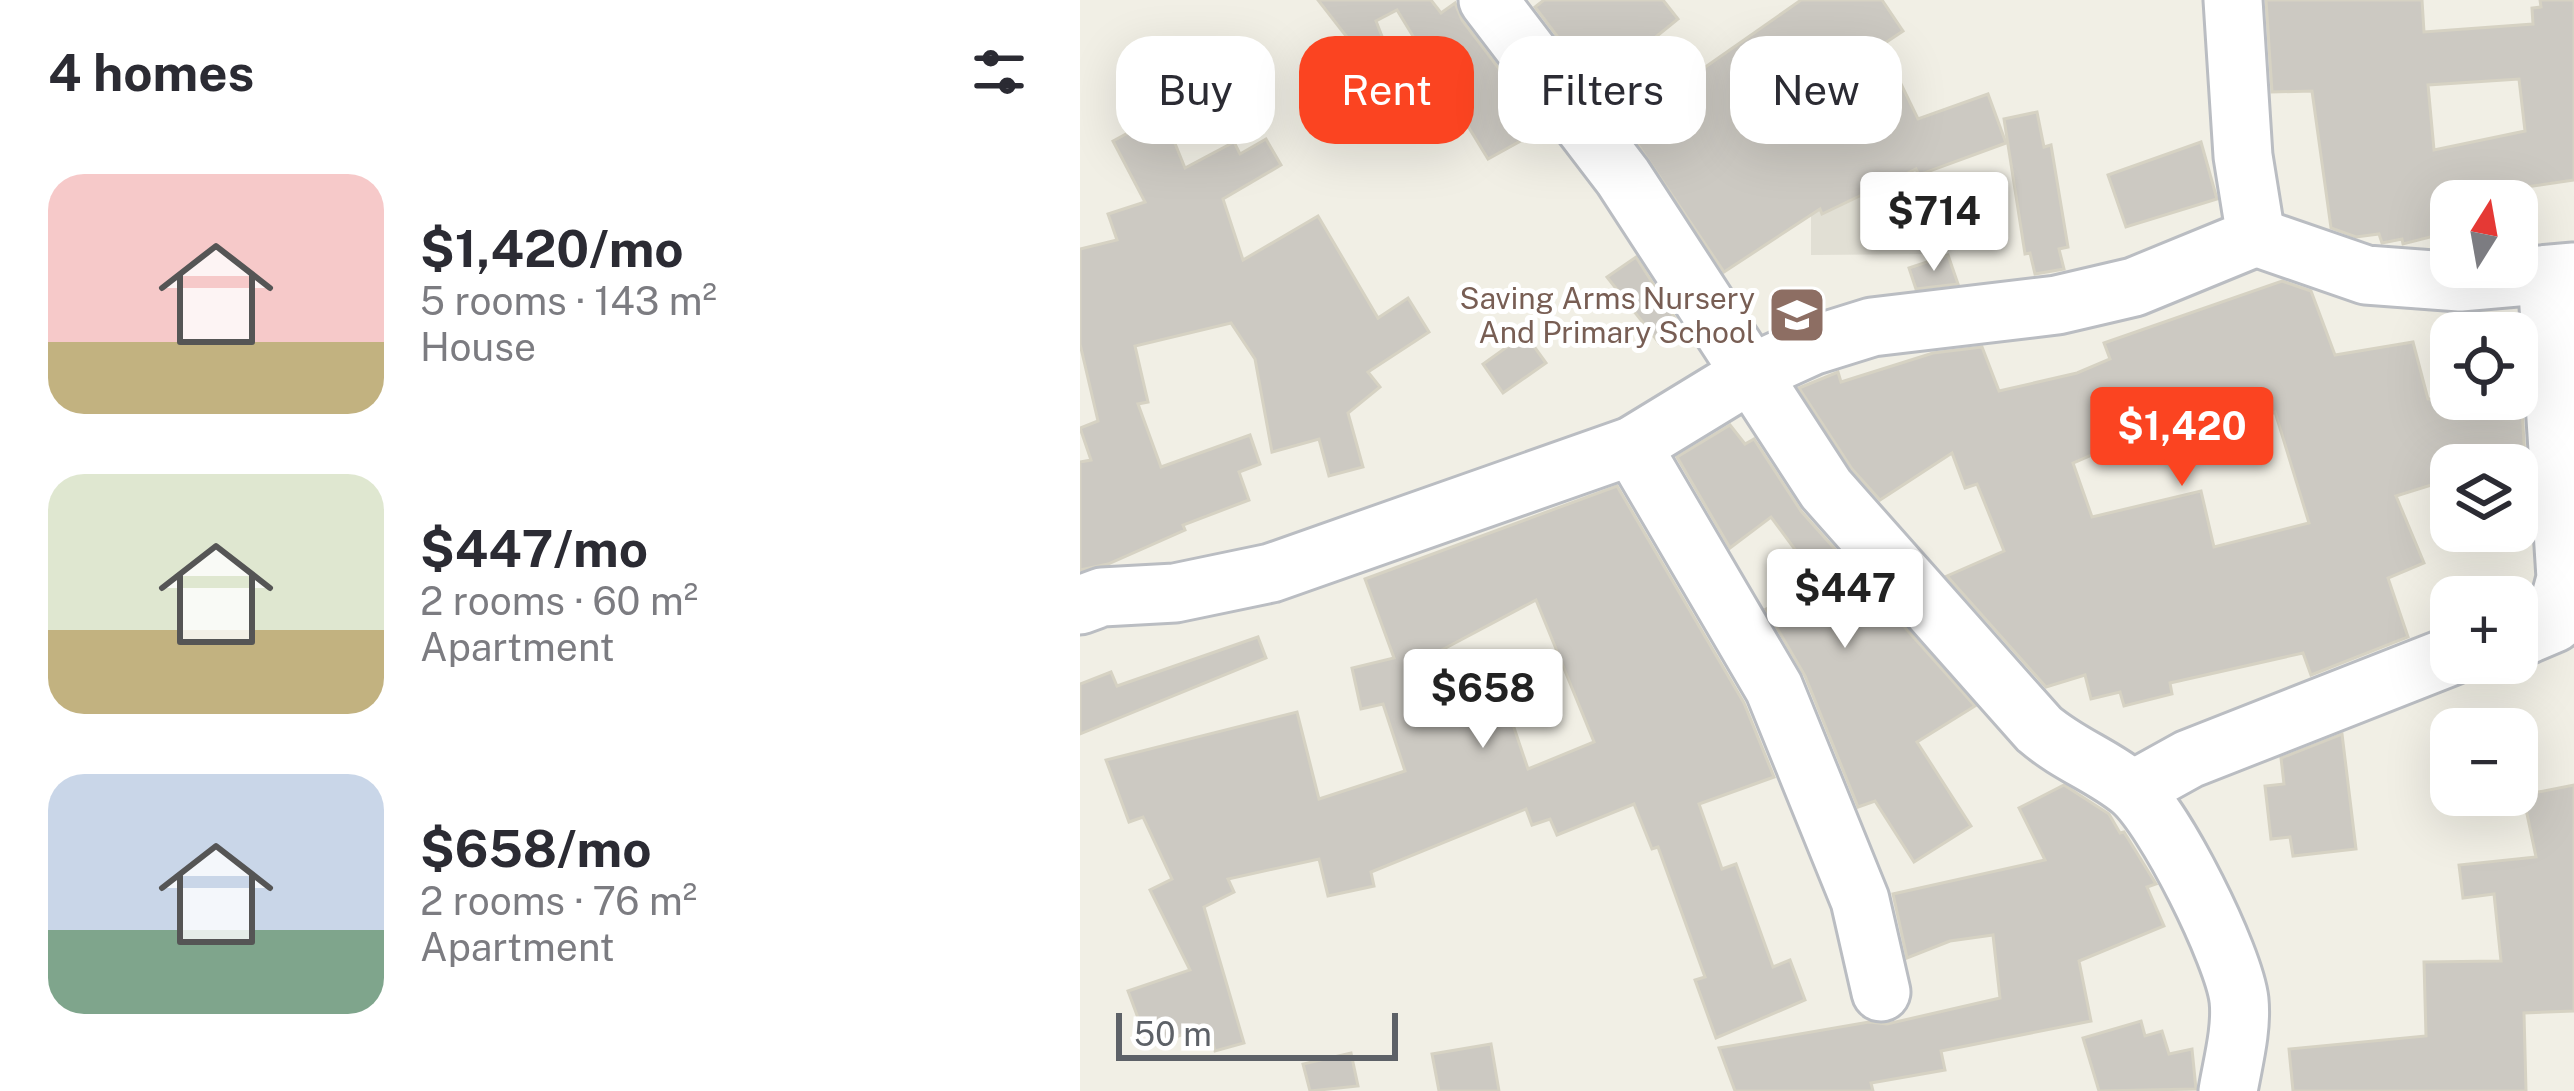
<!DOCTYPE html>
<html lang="en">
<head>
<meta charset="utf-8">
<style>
	body { margin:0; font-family:"Public Sans",sans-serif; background:#f7f7f7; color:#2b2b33; height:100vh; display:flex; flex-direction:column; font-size:45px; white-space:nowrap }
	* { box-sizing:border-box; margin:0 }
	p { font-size:39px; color:#7c7c81 }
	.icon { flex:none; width:66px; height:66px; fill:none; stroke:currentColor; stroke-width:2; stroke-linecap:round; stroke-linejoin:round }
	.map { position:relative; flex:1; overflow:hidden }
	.side { display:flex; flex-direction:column; background:#fff; width:1080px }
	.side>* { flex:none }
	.banner { position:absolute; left:36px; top:36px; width:1140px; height:108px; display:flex; gap:24px }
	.needle { width:78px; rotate:11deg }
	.tools { position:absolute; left:1350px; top:180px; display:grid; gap:24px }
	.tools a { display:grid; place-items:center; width:108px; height:108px; border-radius:24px; background:#fff; box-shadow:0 12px 48px #0002; font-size:60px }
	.scale { position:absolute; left:36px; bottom:30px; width:282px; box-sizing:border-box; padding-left:12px; border:6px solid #5d6167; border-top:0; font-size:33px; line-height:42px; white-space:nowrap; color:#5d6167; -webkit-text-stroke:9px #fff; paint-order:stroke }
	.price { position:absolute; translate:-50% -102px; padding:0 27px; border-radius:12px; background:#fff; color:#222; font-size:39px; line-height:78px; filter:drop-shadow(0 3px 6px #0008) }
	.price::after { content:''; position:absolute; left:50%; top:72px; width:36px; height:27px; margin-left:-18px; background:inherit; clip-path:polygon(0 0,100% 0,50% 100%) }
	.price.on { background:#fb4421; color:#fff }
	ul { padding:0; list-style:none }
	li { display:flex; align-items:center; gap:36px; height:300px; padding:0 48px }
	li span { display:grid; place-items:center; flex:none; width:336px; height:240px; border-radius:36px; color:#555 }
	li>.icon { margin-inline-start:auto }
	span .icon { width:144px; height:144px; fill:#fffc; stroke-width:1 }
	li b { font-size:51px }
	h2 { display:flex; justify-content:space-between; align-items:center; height:144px; padding:0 48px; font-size:51px }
	.chip { padding:0 42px; border-radius:36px; background:#fff; box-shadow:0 12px 48px #0002; font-size:42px; line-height:108px }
	.chip.on { background:#fb4421; color:#fff }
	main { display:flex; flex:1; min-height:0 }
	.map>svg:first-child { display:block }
	.education { fill:#e1dfd4 }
	.building { fill:#ccc9c2; stroke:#d6d2c3; stroke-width:3; fill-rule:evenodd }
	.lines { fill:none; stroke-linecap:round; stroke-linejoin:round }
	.minor-casing { stroke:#babdc2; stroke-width:63 }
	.minor { stroke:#fff; stroke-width:57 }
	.labels { text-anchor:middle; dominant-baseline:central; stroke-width:10; stroke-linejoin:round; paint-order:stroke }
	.education-label { font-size:30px; fill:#785e54; stroke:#fff; text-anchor:end }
</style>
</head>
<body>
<main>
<section class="side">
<h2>4 homes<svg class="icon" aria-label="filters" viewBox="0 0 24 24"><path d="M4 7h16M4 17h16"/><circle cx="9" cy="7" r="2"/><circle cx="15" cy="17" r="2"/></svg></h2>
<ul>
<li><span style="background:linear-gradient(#f6c9c9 70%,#c2b280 0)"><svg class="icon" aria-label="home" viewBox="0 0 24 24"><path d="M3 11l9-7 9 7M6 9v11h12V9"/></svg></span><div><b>$1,420/mo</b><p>5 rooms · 143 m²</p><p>House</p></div></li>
<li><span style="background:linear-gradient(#dfe7d0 65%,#c2b280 0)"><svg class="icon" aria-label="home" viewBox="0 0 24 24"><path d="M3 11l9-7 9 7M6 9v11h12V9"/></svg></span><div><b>$447/mo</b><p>2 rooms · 60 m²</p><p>Apartment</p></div></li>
<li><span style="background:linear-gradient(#c9d6e8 65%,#7fa58c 0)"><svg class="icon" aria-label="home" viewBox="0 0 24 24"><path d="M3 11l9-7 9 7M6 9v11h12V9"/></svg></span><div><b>$658/mo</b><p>2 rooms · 76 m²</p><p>Apartment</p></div></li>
</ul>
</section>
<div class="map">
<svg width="1494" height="1091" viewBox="0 0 1494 1091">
	<rect width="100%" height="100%" fill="#f1efe5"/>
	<path class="education" d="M835,114L855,254L731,255V154Z"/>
	<g class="building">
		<path d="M238,0H351L361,13L375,3L382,20L464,128L408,159L317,10L296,21L328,103L320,107L308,91L300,98L264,63L277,50Z"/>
		<path d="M464,0H583L598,19L515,86L455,7Z"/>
		<path d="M721,0H802L823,31L802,45L838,119L908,94L926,143L839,175L836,169L742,214L740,209L644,272L544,124Z"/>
		<path d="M1186,0H1342L1344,32L1453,24L1452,8L1461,7L1460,0H1494V180L1446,187L1449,201H1357L1366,233L1323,244L1322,239L1302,243L1299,234L1276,237L1251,228L1232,91L1192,92ZM1439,79L1445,131L1354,150L1348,85Z"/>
		<path d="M74,92L105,168L154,142L160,154L186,139L201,165L143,199L163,260L238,216L298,318L328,298L349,332L288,372L300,387L268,413L283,467L249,476L239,439L192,452L175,359L151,323L55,346L68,402L58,404L81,467L170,435L180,464L159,472L169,500L103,525L105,530L28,564L0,570V462L11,460L0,428L18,421L0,344V249L37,240L28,214L65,202L33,141L55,129L45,104Z"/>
		<path d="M957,112L964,147L971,145L988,247L979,249L984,269L955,274L950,253L945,254L924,119Z"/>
		<path d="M1121,142L1137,199L1046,227L1028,175Z"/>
		<path d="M868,255L878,284L836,289L829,268Z"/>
		<path d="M556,257L600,326L579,343L527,277Z"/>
		<path d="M1202,281L1231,291L1255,355L1333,342L1348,399H1437L1440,379L1448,505L1437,508V465H1371V479L1316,496L1344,563L1308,578L1328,637L1231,675L1223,653L1090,683L1092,694L1044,706L1040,692L1011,699L1005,675L966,687L867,576L924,551L897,484L885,488L872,453L800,500L772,469L719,388L758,372L761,382L853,353L902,347L919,391L997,373L1030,359L1024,343ZM1184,409L1188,416L1195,412L1229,523L1134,547L1121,491L1012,517L993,463L1110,412L1121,436Z"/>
		<path d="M445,334L466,363L423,393L403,364Z"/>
		<path d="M650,425L665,444L674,439L721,511L895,706L837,742L891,826L834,862L795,801L778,807L725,676L686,609L739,582L691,517L650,548L597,457Z"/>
		<path d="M537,486L664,703L694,777L619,804L642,869L656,864L693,967L710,960L725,1000L636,1038L615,980L625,977L578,847L572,849L554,804L477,835L470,819L452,825L446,809L291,872L294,886L248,896L239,859L148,879L154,892L124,907L164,1043L135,1051L127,1026L81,1042L77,1030L64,1034L48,991L110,970L70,890L92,879L63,817L49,822L26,760L217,712L239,799L325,771L303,704L281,709L272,668L314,658L285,579ZM456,600L514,742L448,769L422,692L355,714L343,660Z"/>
		<path d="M178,637L186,658L0,734V684L31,672L37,686Z"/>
		<path d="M1262,734L1276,849L1213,856L1210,837L1191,839L1185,786L1204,784L1201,758Z"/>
		<path d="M984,785L1029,814L1040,833L1044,832L1076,884L1067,887L1084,926L999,961L1011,1021L861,1051L865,1070L791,1083L793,1091H655L639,1048L789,1022L807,1024L920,998L913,935L870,941L827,958L813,894L965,860L939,808Z"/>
		<path d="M1494,785V1011L1444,1013L1446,1091H1213L1209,1049L1346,1036L1344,962L1421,961L1414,894L1383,898L1379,865L1456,857L1443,795Z"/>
		<path d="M1061,1021L1065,1036L1082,1031L1089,1054L1112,1049L1116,1089L1019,1091L1003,1038Z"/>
		<path d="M411,1044L419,1091H359L352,1054Z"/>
		<path d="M271,1053L278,1086L230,1091L223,1064Z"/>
	</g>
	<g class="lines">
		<g class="minor-casing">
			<g id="minor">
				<path d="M408,0L543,177L746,489L959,729C988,754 1023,766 1051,789C1085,817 1154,956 1159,1000C1162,1029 1153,1062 1148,1091"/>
				<path d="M1176,237L1286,275L1380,282L1494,272"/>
				<path d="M552,446L694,688L780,900L801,992"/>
				<path d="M0,605L22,597L95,593L191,573L552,446L670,374L731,346L792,327L977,305L1054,287L1176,237L1163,156L1153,0"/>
				<path d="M1437,639L1474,623L1486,578L1467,275"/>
				<path d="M1053,790L1109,759L1371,656"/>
			</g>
		</g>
		<use href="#minor" class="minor"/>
	</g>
	<defs>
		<g id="school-square" transform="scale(3)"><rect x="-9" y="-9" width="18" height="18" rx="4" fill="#8d6e63" stroke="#fff"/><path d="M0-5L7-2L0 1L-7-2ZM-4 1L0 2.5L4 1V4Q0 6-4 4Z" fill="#fff"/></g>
	</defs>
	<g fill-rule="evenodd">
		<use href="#school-square" x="717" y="315"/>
	</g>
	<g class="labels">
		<g class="education-label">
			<text x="675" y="298">Saving Arms Nursery<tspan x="675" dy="34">And Primary School</tspan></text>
		</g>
	</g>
</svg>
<div class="tools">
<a><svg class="needle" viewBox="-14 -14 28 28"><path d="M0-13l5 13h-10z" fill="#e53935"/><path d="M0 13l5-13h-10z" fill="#7c7c81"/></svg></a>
<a><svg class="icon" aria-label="locate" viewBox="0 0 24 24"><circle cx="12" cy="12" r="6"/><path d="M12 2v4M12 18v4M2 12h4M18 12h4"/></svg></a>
<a><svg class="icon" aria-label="layers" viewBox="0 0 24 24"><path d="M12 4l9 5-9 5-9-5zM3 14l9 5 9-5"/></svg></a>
<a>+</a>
<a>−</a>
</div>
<div class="scale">50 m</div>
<b class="price" style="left:854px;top:274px">$714</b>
<b class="price on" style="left:1102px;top:489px">$1,420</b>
<b class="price" style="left:765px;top:651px">$447</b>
<b class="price" style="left:403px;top:751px">$658</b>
<div class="banner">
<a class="chip">Buy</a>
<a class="chip on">Rent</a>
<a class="chip">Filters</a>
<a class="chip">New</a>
</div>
</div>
</main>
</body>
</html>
